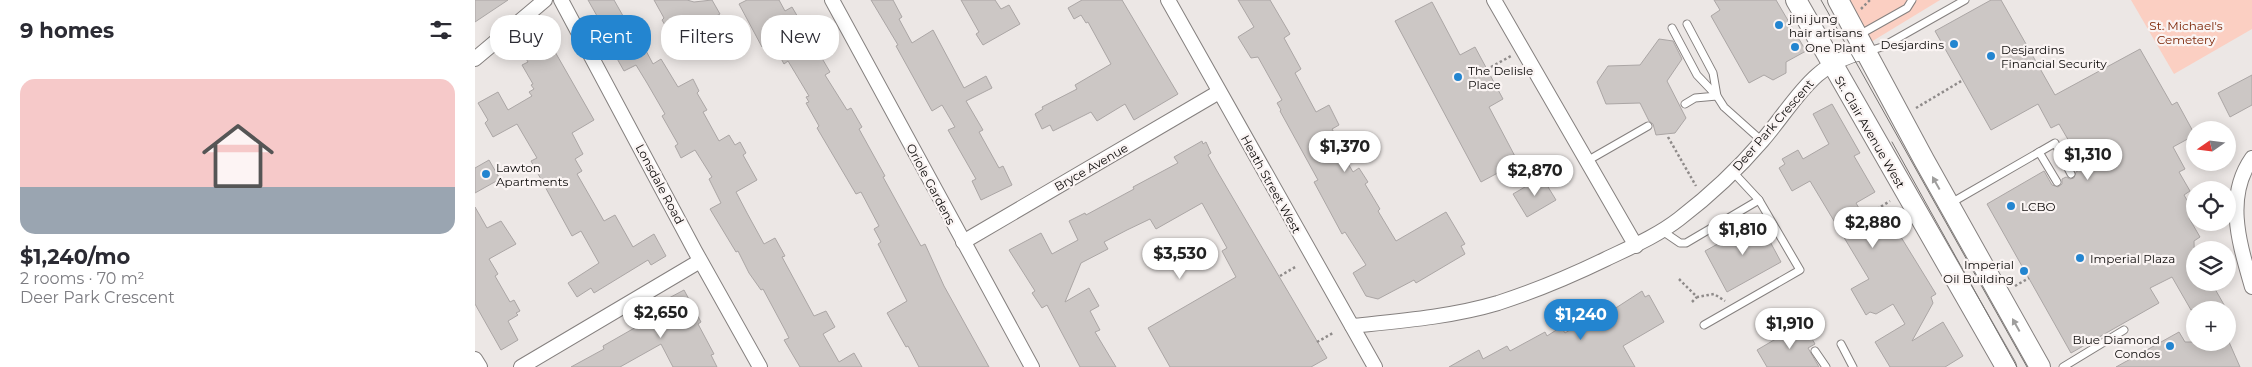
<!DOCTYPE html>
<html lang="en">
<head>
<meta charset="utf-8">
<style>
	body { margin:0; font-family:Montserrat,sans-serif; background:#f7f7f7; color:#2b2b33; height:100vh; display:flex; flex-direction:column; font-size:19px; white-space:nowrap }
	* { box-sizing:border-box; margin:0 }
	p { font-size:16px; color:#7c7c81 }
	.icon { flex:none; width:28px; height:28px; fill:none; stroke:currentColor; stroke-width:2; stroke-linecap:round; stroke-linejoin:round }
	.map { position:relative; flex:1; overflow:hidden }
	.sheet { display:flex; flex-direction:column; background:#fff; width:475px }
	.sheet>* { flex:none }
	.guide { position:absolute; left:15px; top:15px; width:475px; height:45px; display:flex; gap:10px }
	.needle { width:32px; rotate:256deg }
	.tools { position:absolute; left:1711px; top:121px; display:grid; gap:10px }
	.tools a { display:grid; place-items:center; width:50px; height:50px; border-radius:50%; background:#fff; box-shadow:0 2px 12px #0003; font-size:25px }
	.price { position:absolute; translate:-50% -42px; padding:0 11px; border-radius:18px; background:#fff; color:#222; font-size:16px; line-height:32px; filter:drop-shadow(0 1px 2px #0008) }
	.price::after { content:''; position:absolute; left:50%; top:30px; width:15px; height:11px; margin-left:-8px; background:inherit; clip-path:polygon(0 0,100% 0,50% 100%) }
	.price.on { background:#2385d0; color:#fff }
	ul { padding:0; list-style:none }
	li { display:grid; align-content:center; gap:10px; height:265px; padding:0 20px }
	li+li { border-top:1px solid #e1e1e2 }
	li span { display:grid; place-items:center; height:155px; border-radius:15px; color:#555 }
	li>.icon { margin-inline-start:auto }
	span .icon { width:90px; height:90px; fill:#fffc; stroke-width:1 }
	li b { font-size:21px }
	h2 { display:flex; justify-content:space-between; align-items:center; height:60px; padding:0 20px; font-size:21px }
	.tag { padding:0 18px; border-radius:20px; background:#fff; box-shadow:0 2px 12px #0003; font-size:18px; line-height:45px }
	.tag.on { background:#2385d0; color:#fff }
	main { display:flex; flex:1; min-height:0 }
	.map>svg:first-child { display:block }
	.green { fill:#fbcfc2 }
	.building { fill:#ccc7c5; stroke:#aba6a5 }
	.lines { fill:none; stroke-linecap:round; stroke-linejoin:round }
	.lane-casing { stroke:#85807f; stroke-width:9 }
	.street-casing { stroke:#85807f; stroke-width:16 }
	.secondary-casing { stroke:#85807f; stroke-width:22 }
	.path { stroke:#8f8b8a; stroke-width:2.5; stroke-dasharray:2.5 2.5; stroke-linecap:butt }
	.lane { stroke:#fff; stroke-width:7 }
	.street { stroke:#fff; stroke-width:14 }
	.secondary { stroke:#fff; stroke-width:20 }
	.tram { stroke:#787573; stroke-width:1 }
	.oneway { fill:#9f9e9d }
	.poi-dot { fill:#2385d0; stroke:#faf4f3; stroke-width:2 }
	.labels { text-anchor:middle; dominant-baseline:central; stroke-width:4.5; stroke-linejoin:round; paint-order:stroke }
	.poi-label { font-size:12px; fill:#0e0c0b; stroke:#faf4f3; text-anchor:start }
	.park-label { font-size:12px; fill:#7d2607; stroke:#faf4f3 }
	.street-label { font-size:12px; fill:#0e0c0b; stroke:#faf4f3 }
</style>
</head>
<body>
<main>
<section class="sheet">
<h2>9 homes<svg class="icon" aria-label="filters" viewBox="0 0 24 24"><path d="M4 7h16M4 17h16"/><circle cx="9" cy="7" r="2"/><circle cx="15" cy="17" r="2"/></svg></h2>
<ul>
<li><span style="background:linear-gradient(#f6c9c9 70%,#9aa5b1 0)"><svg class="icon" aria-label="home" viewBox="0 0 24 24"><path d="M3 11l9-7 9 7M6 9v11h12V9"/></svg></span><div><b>$1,240/mo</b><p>2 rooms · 70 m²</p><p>Deer Park Crescent</p></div></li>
</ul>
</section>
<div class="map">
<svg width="1777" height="367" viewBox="0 0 1777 367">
	<rect width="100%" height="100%" fill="#ece7e5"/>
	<g class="green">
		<path d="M1372,0H1465L1396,42Z"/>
		<path d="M1656,0H1777V29L1699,74Z"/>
	</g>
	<g class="building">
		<path d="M0,0H33L0,22Z"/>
		<path d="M113,0H139L156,30L159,28L178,64L186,59L203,87L218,79L224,91L222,93L232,110L228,112L244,141L254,135L260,145L265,142L271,153L268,155L282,180L261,192L272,213L289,244L300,238L310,256L307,257L339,316L351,311L360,327L348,334L364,362L379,353L387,367H325L309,340L314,338L310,330L288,289L286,290L274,273L263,251L261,252L235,209L246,203L234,179L237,177L220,150L206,158L200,146L203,144L187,116L190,114L172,83L161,65L149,71L140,55L143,53Z"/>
		<path d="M179,0H212L219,2L237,0L245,14L198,39L187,20L189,18Z"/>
		<path d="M272,0H304L310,11L317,7L355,72L350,75L372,110L376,108L387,127L384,129L410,176L408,177L446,246L450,244L469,286L514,367H444L433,346L431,347L412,313L432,301L403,244L406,242L399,229L404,226L386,192L381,194L342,128L344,126L331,103L334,102L331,97L334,96L313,61L309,64L297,42L287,47L264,4Z"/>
		<path d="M396,0H418L427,17L424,19L437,43L458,30L489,88L511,76L517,88L491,101L508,130L504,132L524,168L528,166L537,185L506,200L497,181L501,179L473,130L480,127L467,105L457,111L421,46L423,45Z"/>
		<path d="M486,0H520L526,9L534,5L545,24L508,45L501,34L504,32Z"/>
		<path d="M607,0H647L703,94L659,120L650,104L622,121L616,112L578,131L575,125L567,129L560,114L568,109L567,107L602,89L600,85L636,64L613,22L611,23L606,15L599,19L593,8Z"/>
		<path d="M763,0H795L815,34L809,38L826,69L820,73L841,112L854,105L864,125L857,129L868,148L865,150L878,172L884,168L893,182L890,184L905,209L903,211L921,241L971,212L990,244L986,246L990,254L941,283L939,280L903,299L891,296L878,273L891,265L870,232L867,234L839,182L843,180L805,111L806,110L802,103L807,100L783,57L776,58L763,37L779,27Z"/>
		<path d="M1239,0H1301L1331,51L1311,62V73L1298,80L1289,75L1274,83L1236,16L1245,10Z"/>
		<path d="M1516,0H1526L1580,95L1665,49L1697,105L1702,102L1720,135L1698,147L1710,169L1704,172L1715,191L1709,195L1720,214L1714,218L1725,237L1719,241L1720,282H1736L1752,310H1716L1697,277L1675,288L1684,303L1596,353L1512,204L1569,171L1577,185L1583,187L1587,184V179L1591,177L1595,179L1599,178L1601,172L1609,167L1584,124L1576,128L1563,104L1516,130L1460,31Z"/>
		<path d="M957,2L985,55L1000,47L1028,99L1014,107L1043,162L1006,182L920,21Z"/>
		<path d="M71,36L119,120L97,133L108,154L100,159L107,171L102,174L129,221L140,215L158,247L179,234L191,256L176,265L173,260L119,293L116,288L102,297L93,283L124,263L106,231L97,236L56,161L62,158L42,124L18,137L10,123L13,120L3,103L23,92L33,110L57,96L54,92L59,89L56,85L58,84L47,65L53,62L46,50Z"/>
		<path d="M1184,39L1198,41L1207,59L1192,81L1211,118L1200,133L1181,135L1178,124L1174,121L1165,103L1131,104L1122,82L1133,66L1165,65Z"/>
		<path d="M1777,75V105L1755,117L1743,93Z"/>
		<path d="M1357,104L1385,153L1379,156L1400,192L1381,203L1395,227L1413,216L1461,294L1456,297L1458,303L1437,341L1468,322L1488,356L1470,367H1415L1400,342L1430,324L1418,304L1401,314L1395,312L1391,315L1376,289L1394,279L1335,181L1317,191L1304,168L1310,164L1307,159L1323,150L1328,159L1354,144L1338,114Z"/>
		<path d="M727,141L728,144L731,142L736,153L733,155L742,171L852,358L836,367H695L673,328L761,277L747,251L752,248L727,203L681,229L675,219L652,230L629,242L633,249L606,263L590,302L614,288L624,306L615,311L625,330L620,332L641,367H605L572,305L567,308L557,293L560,291L534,250L566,233L577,254L603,240L594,221L610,213L611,215L659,189L658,187L703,163L699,157Z"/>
		<path d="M14,160L25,179L0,193V168Z"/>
		<path d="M1067,177L1081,200L1052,217L1038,194Z"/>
		<path d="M0,207L12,228L26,221L41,244L14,259L23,274L20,276L35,302L39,300L45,311L41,313L43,315L33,321L43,340L26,350L0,304Z"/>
		<path d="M1284,221L1306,262L1252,292L1230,251Z"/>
		<path d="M209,290L226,322L223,324L239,354L236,355L242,367H198L186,344L145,367H96L129,349L128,346L177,318L181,314L177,307Z"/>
		<path d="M1167,291L1170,297L1174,295L1189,322L1148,346L1160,367H974L1004,350L1008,359L1032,346L1035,351L1070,332L1072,336L1086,327L1090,333L1127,311L1130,315Z"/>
		<path d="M1328,323L1340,344L1333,348L1344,367H1292L1282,350Z"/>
		<path d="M1704,332L1710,342H1754L1765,367H1641Z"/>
	</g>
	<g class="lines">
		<g class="lane-casing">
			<g id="lane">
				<path d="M1212,24L1238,73L1242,96L1249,107L1287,141"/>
				<path d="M1197,28L1222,75L1242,96L1220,98L1210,104"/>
				<path d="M1384,35L1432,8L1437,0"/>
				<path d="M1394,51L1407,47L1490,0"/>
				<path d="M1564,152L1582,182"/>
				<path d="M1112,161L1173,126"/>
				<path d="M1476,203L1580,143L1596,174"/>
				<path d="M1186,230L1205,243H1211L1284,200"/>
				<path d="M1229,325L1325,270L1284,200L1258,172"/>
				<path d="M1366,344L1378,367"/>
				<path d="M1340,351L1351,367"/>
				<path d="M1588,367L1649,330"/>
			</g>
		</g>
		<g class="street-casing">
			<g id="street">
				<path d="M86,0L220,251L285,367"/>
				<path d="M357,0L557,367"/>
				<path d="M693,0L900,367"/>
				<path d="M1019,0L1161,246"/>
				<path d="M0,59L70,0"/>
				<path d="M1777,158C1749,198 1765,245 1777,287"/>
				<path d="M488,242L744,92"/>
				<path d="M877,326C925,321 976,317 1023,303C1060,291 1096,276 1131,259C1156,247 1182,236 1204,219C1234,196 1263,169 1287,141C1320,103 1337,62 1390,52"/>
				<path d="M0,359L5,367"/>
				<path d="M46,367L225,261"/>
			</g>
		</g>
		<g class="secondary-casing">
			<g id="secondary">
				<path d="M1321,0L1531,367"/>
				<path d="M1363,0L1449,160L1565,367"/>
			</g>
		</g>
		<g class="path">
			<path d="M1386,9L1395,0"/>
			<path d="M1016,67L1036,56"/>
			<path d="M1441,108L1488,80"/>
			<path d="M1193,137L1221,186"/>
			<path d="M1389,217L1415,201"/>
			<path d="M805,276L822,266"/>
			<path d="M1204,279L1222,297L1239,294L1250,301"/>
			<path d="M1540,286L1554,278"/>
			<path d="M1217,302L1222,297"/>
			<path d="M842,342L858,333"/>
		</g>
		<use href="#lane" class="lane"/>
		<use href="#street" class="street"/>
		<use href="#secondary" class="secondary"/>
		<g class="tram">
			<path d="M1346,0L1552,367"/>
			<path d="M1417,142L1542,367"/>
		</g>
	</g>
	<defs><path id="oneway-solid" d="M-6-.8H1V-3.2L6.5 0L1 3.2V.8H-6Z" transform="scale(1.25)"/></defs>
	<g class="oneway">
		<use href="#oneway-solid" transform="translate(1461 183) rotate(-119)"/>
		<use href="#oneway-solid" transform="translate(1541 325) rotate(-119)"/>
	</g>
	<g class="poi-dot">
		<circle cx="1304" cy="25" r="5"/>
		<circle cx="1479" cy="44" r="5"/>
		<circle cx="1320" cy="47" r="5"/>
		<circle cx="1516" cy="56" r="5"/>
		<circle cx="983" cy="77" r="5"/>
		<circle cx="11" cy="174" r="5"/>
		<circle cx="1536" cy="206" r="5"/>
		<circle cx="1605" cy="258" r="5"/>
		<circle cx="1549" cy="271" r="5"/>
		<circle cx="1695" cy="346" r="5"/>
	</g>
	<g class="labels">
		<g class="poi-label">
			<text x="1314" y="18">jini jung<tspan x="1314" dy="14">hair artisans</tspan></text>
			<text x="1469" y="44" text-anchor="end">Desjardins</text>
			<text x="1330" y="47">One Plant</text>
			<text x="1526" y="49">Desjardins<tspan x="1526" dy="14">Financial Security</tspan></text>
			<text x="993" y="70">The Delisle<tspan x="993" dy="14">Place</tspan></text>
			<text x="21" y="167">Lawton<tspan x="21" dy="14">Apartments</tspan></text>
			<text x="1546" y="206">LCBO</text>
			<text x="1615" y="258">Imperial Plaza</text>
			<text x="1539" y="264" text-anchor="end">Imperial<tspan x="1539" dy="14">Oil Building</tspan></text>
			<text x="1685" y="339" text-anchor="end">Blue Diamond<tspan x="1685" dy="14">Condos</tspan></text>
		</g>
		<g class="park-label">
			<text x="1711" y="25">St. Michael's<tspan x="1711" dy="14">Cemetery</tspan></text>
		</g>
		<g class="street-label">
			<text transform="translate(1298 125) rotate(-49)">Deer Park Crescent</text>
			<text transform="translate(1395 132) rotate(60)">St. Clair Avenue West</text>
			<text transform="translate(616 167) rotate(-30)">Bryce Avenue</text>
			<text transform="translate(185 184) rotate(62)">Lonsdale Road</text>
			<text transform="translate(456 184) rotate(62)">Oriole Gardens</text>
			<text transform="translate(796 184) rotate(61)">Heath Street West</text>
		</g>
	</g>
</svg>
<div class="tools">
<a><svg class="needle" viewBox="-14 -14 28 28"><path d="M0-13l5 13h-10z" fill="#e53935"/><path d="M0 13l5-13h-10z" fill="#7c7c81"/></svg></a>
<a><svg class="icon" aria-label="locate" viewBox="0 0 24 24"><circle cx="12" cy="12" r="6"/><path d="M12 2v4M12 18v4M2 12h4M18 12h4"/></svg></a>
<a><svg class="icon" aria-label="layers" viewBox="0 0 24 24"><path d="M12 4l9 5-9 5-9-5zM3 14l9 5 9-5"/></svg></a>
<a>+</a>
</div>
<b class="price" style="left:870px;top:173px">$1,370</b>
<b class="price" style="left:1613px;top:181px">$1,310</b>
<b class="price" style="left:1060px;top:197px">$2,870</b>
<b class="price" style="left:1398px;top:249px">$2,880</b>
<b class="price" style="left:1268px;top:256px">$1,810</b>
<b class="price" style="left:705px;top:280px">$3,530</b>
<b class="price" style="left:186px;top:339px">$2,650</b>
<b class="price on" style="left:1106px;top:341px">$1,240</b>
<b class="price" style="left:1315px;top:350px">$1,910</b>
<div class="guide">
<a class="tag">Buy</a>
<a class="tag on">Rent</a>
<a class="tag">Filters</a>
<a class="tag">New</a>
</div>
</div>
</main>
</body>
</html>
